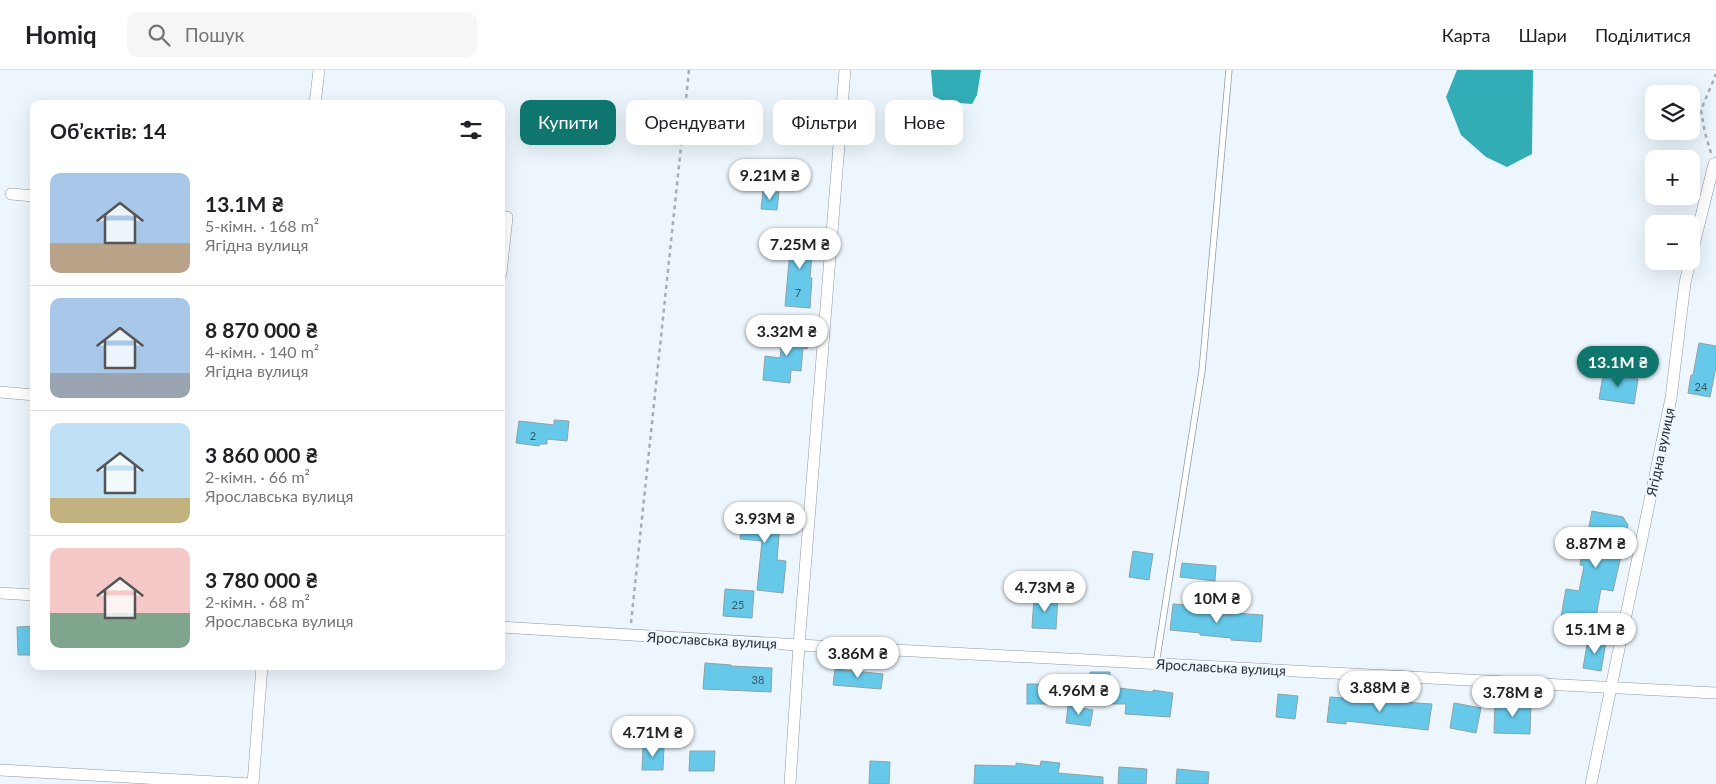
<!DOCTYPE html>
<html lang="uk">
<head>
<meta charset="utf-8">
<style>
	body { margin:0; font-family:Lato,sans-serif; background:#f6f6f6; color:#202124; height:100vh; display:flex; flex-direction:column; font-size:19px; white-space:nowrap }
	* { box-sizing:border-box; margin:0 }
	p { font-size:16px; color:#757577 }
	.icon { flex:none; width:28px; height:28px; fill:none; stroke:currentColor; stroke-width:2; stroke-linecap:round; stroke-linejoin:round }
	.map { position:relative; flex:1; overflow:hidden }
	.sheet { position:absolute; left:30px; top:30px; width:475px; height:570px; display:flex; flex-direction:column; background:#fff; border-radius:10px; box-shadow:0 5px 20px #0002 }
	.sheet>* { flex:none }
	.hud { position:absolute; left:520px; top:30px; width:475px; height:45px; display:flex; gap:10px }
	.buttons { position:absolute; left:1645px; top:15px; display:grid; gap:10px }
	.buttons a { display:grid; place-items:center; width:55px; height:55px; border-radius:10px; background:#fff; box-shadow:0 5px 20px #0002; font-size:25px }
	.price { position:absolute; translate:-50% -42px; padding:0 11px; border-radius:18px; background:#fff; color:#222; font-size:16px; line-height:32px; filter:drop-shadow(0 1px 2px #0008) }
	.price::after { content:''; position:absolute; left:50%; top:30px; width:15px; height:11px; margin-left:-8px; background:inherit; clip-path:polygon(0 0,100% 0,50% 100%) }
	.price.on { background:#0f766e; color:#fff }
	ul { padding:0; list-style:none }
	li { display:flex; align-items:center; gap:15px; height:125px; padding:0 20px }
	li+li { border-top:1px solid #e0e0e0 }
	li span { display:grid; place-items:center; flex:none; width:140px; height:100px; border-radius:10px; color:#555 }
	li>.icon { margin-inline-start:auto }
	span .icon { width:60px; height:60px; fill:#fffc; stroke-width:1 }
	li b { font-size:21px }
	h2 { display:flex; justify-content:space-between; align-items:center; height:60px; padding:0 20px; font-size:21px }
	.chip { padding:0 18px; border-radius:10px; background:#fff; box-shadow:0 5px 20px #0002; font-size:18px; line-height:45px }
	.chip.on { background:#0f766e; color:#fff }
	header { display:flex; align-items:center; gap:30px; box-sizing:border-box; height:70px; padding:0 25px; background:#fff; border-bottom:1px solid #e0e0e0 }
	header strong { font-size:24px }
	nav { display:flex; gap:28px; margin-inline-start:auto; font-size:18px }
	.search { width:350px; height:45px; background:#f6f6f6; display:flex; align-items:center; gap:12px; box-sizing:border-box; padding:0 18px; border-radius:10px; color:#757577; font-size:19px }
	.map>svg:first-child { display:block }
	.water { fill:#32adb6 }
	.building { fill:#66c9ea; stroke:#8fa1a7 }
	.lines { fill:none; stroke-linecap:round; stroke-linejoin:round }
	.service-casing { stroke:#8d9aa5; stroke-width:7 }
	.minor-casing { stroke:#8d9aa5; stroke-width:12 }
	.path { stroke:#a6aeb4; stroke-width:2.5; stroke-dasharray:4 4; stroke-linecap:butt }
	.service { stroke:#fff; stroke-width:5.5 }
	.minor { stroke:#fff; stroke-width:11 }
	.labels { text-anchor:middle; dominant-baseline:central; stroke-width:4.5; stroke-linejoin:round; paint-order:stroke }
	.number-label { font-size:11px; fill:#3a5662 }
	.street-label { font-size:14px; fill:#2b3035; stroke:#edf6fd }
</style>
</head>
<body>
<header>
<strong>Homiq</strong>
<div class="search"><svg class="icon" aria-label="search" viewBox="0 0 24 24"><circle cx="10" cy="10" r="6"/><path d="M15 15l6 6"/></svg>Пошук</div>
<nav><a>Карта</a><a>Шари</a><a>Поділитися</a></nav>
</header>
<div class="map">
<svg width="1716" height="714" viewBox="0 0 1716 714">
	<rect width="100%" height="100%" fill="#edf6fd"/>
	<g class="water">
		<path d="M931,0H981L977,25L972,34L946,32L933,26Z"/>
		<path d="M1457,0H1533L1532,84L1507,97L1486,87L1461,65L1446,27Z"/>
	</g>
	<g class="building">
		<path d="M802,43L824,45L822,67L799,64Z"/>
		<path d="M763,121L779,122L777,140L761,139Z"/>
		<path d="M792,159L814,161L810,208H812L810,238L785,236Z"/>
		<path d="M783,260L809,263L807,279L803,278L801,301L791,300L790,313L763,310L765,286L780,288Z"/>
		<path d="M1699,273L1716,276V297L1710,327L1688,323L1691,305H1693Z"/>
		<path d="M1604,299L1620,301L1619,306L1638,309L1634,334L1599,329Z"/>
		<path d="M554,350L569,351L567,371L547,369V374H540L539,376L516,373L519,351L554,355Z"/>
		<path d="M744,433L777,437V441L781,442L777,490L786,491L783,523L757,520L762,471L740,469Z"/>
		<path d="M1592,441L1623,447L1628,455L1613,521L1601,519L1594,558L1560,552L1566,519L1579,521L1584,496L1580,495L1582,483H1584Z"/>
		<path d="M1133,481L1153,484L1149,510L1129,507Z"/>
		<path d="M1182,493L1216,496L1215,511L1180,507Z"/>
		<path d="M725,519L754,521L752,548L723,546Z"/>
		<path d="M1034,526L1058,527L1056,559L1032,558Z"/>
		<path d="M1173,534L1203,536L1202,542L1233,545V543L1263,545L1261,572L1231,570V568L1200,565V563L1170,560Z"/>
		<path d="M34,556V585H18L17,557Z"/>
		<path d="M1588,569L1606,572L1601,601L1583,598Z"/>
		<path d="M705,593L731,595V596L772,598L771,622L703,619Z"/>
		<path d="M835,599L883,604L881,619L833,615Z"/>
		<path d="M1090,602H1110V617L1153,622V620L1173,623L1170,647L1125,644L1126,634H1089Z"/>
		<rect x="1027" y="614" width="27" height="20"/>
		<path d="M1278,624L1298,626L1295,649L1276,647Z"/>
		<path d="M1330,627L1432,634L1428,660L1346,651V654L1327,652Z"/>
		<path d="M1454,633L1481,638L1476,663L1450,658Z"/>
		<path d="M1495,633H1531L1530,664L1494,663Z"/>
		<path d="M1068,636L1093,640L1090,656L1066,653Z"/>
		<path d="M643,676H664L663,700H642Z"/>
		<path d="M690,681H715L714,701H689Z"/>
		<path d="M870,691L890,692L889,714H869Z"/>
		<path d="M1041,691L1060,693L1058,703L1103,707V714H974L975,695L1016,696V693L1040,696Z"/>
		<path d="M1119,697L1147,699L1146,714H1118Z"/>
		<path d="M1177,699L1209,702L1208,714H1176Z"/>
	</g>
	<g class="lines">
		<g class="service-casing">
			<path id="service" d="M1156,594L1202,301L1229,0"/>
		</g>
		<g class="minor-casing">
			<g id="minor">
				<path d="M315,34L319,0"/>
				<path d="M11,124L34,126"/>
				<path d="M1691,187L1714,94L1716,93"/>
				<path d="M501,203L507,147"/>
				<path d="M0,322L34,325"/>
				<path d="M0,523L34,525"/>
				<path d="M501,557L799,575L1716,623"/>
				<path d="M0,700L252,714"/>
				<path d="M253,714L262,596"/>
				<path d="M790,714L799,575L845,0"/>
				<path d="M1591,714L1671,328L1685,213L1690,191"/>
			</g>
		</g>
		<g class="path">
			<path d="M1711,83L1705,63L1701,40L1716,4"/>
			<path d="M631,553L689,0"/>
		</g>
		<use href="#service" class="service"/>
		<use href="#minor" class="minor"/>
	</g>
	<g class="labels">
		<g class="number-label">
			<text x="798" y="222">7</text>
			<text x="1701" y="316">24</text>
			<text x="533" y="365">2</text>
			<text x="738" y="534">25</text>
			<text x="758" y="609">38</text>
		</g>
		<g class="street-label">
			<text transform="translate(1660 382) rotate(-78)">Ягідна вулиця</text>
			<text transform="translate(712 570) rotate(3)">Ярославська вулиця</text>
			<text transform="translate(1221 597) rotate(3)">Ярославська вулиця</text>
		</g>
	</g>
</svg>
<div class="buttons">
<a><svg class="icon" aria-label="layers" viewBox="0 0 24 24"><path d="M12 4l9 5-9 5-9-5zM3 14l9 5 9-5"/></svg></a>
<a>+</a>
<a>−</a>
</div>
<b class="price" style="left:770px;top:131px">9.21M ₴</b>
<b class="price" style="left:800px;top:200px">7.25M ₴</b>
<b class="price" style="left:787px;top:287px">3.32M ₴</b>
<b class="price on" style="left:1618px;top:318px">13.1M ₴</b>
<b class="price" style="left:765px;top:474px">3.93M ₴</b>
<b class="price" style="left:1596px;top:499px">8.87M ₴</b>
<b class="price" style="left:1045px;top:543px">4.73M ₴</b>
<b class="price" style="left:1217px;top:554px">10M ₴</b>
<b class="price" style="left:1595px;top:585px">15.1M ₴</b>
<b class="price" style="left:858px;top:609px">3.86M ₴</b>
<b class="price" style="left:1380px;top:643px">3.88M ₴</b>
<b class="price" style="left:1079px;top:646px">4.96M ₴</b>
<b class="price" style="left:1513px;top:648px">3.78M ₴</b>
<b class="price" style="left:653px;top:688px">4.71M ₴</b>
<div class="hud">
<a class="chip on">Купити</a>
<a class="chip">Орендувати</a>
<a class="chip">Фільтри</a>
<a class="chip">Нове</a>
</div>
<section class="sheet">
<h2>Об’єктів: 14<svg class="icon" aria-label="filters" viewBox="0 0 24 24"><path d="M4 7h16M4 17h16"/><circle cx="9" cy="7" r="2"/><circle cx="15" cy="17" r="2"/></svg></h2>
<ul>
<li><span style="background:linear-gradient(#a9c7e8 70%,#b9a48a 0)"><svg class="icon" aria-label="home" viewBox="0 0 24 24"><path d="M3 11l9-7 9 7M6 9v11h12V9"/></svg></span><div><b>13.1M ₴</b><p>5-кімн. · 168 m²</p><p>Ягідна вулиця</p></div></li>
<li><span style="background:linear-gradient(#a9c7e8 75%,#9aa5b1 0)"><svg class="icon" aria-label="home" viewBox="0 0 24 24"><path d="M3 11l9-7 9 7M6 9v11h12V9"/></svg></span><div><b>8 870 000 ₴</b><p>4-кімн. · 140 m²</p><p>Ягідна вулиця</p></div></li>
<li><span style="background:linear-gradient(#bfe0f5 75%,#c2b280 0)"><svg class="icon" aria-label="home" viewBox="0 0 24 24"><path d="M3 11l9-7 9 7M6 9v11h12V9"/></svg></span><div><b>3 860 000 ₴</b><p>2-кімн. · 66 m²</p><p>Ярославська вулиця</p></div></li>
<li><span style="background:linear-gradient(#f6c9c9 65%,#7fa58c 0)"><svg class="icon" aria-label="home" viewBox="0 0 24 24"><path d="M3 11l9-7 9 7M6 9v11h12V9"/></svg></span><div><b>3 780 000 ₴</b><p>2-кімн. · 68 m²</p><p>Ярославська вулиця</p></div></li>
</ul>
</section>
</div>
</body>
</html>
